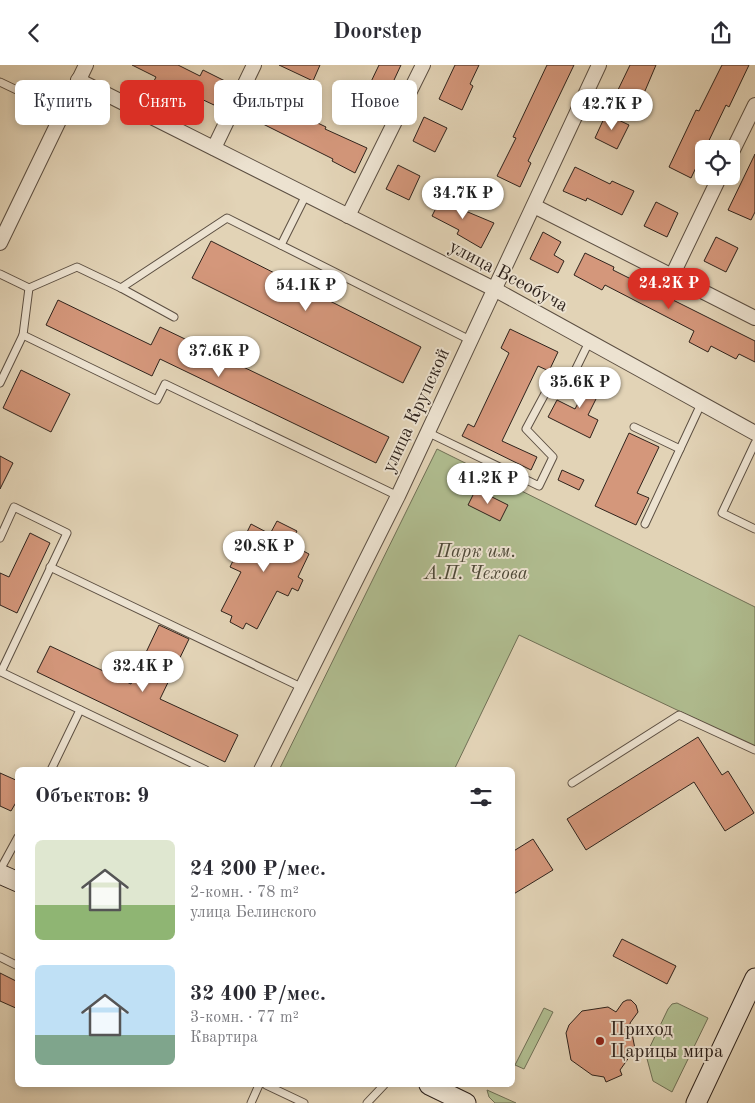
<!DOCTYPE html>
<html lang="ru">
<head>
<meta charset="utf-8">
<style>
	body { margin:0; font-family:"Old Standard TT",serif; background:#f2f2f3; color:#2b2b33; height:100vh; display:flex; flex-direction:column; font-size:19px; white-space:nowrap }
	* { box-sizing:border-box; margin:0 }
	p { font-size:16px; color:#7c7c81 }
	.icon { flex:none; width:28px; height:28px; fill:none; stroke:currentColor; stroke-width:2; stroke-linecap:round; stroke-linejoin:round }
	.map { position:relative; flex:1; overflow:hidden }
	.details { position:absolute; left:15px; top:702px; width:500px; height:320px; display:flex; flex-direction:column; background:#fff; border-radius:8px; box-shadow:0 2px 8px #0003 }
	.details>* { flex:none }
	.hud { position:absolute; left:15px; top:15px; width:500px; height:45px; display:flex; gap:10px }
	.fabs { position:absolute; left:695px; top:75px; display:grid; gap:10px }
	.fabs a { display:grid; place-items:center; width:45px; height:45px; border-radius:8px; background:#fff; box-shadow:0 2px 8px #0003; font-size:25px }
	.price { position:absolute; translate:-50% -42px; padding:0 11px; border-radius:18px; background:#fff; color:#222; font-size:16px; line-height:32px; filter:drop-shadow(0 1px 2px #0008) }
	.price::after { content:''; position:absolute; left:50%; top:30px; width:15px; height:11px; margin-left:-8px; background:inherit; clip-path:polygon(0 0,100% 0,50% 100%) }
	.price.current { background:#d93025; color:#fff }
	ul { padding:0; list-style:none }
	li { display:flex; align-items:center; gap:15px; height:125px; padding:0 20px }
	li span { display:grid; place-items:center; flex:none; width:140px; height:100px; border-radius:8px; color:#555 }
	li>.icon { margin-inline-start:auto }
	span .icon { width:60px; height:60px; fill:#fffc; stroke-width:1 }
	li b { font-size:21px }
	h2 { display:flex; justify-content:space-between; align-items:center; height:60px; padding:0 20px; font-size:21px }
	.pill { padding:0 18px; border-radius:8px; background:#fff; box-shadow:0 2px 8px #0003; font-size:18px; line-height:45px }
	.pill.current { background:#d93025; color:#fff }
	header { display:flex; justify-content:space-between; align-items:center; height:65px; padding:0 20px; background:#fff; font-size:22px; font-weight:600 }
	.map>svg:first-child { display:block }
	.green { fill:#b0bd90; stroke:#707056 }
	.building { fill:#d4977b; stroke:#2f231c }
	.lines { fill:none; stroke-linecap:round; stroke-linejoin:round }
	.service-casing { stroke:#5c4f42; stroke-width:9 }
	.minor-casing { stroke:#5c4f42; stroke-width:16 }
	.secondary-casing { stroke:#2f231c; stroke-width:21 }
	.service { stroke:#ece2d0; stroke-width:7 }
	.minor { stroke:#ece2d0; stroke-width:14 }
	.secondary { stroke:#ece2d0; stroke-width:19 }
	.poi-dot { fill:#8f2418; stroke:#ece2d0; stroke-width:2 }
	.labels { text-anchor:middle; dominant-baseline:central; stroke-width:4; stroke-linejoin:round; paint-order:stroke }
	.street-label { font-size:19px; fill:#2f231c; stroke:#ece2d0 }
	.park-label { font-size:19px; font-style:italic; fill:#4f4a39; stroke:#ece2d0 }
	.poi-label { font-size:19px; fill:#2f231c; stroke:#ece2d0; text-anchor:start }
</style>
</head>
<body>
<header><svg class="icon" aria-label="back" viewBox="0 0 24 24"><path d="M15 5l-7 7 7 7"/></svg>Doorstep<svg class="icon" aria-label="share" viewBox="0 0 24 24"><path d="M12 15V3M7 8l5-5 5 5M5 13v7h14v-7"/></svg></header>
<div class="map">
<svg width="755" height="1038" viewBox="0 0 755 1038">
	<rect width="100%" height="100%" fill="#e2d3b6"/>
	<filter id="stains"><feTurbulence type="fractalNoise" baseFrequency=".004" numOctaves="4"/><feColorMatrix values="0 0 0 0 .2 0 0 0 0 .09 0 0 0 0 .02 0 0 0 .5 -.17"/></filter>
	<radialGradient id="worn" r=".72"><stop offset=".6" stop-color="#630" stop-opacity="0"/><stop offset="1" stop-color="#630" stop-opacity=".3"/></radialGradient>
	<g class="green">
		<path d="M437,384L755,542V682L519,570L454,705H279Z"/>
		<path d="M677,938L708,953L672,1027L653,1016L646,990L668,944L672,939Z"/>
		<path d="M544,943L553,947L524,1004L515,1000Z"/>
		<path d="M487,1025L516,1038H495L489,1032Z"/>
	</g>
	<g class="building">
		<path d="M132,0H178L200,11L203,5L225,16L214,40L178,23L176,29L153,18L156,12Z"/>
		<path d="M279,0H320L313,16Z"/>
		<path d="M379,0H401L388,28L392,30L381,55L358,44Z"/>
		<path d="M455,0H479L470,19L473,21L462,45L439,34Z"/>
		<path d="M547,0H574L528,96L531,98L520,122L497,111L516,73L513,72Z"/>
		<path d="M630,0H656L639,40L616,29Z"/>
		<path d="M722,0H749L729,42L726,40L691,113L669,102L696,45L699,46Z"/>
		<path d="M266,33L326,62L325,64L367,83L355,108L332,96L333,94L255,55Z"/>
		<path d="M606,49L629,60L617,84L595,73Z"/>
		<path d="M424,52L447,63L435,87L413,76Z"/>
		<path d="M755,89V147L751,155L728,145Z"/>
		<path d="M398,100L420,111L409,135L386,124Z"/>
		<path d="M575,102L610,119L612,116L634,126L622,150L587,133L586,136L563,126Z"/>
		<path d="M444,127L466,138L463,145L494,158L481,183L457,169L459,165L432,151Z"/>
		<path d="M656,137L678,148L667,172L644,161Z"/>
		<path d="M543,167L561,177L554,190L564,196L558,208L530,194Z"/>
		<path d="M716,172L738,183L726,207L704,196Z"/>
		<path d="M211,176L421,282L403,318L192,213Z"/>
		<path d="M585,188L614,202L613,205L755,276V297L739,289L736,294L711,281L708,287L689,277L694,266L605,220L602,225L574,210Z"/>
		<path d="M58,235L151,280L160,262L389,372L376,398L160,294L152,311L46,260Z"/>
		<path d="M510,264L558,287L549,306L538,301L502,376L537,392L531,405L462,371L468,359L474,362L509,288L501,283Z"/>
		<path d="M21,305L70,329L51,367L3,343Z"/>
		<path d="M595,306L607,312L588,350L598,355L590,373L548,352L557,335L575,344Z"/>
		<path d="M629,368L659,382L637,428L649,433L636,460L595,441Z"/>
		<path d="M0,391L13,398L0,424Z"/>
		<path d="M562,405L584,415L579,425L558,415Z"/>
		<path d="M476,424L508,440L500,456L468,440Z"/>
		<path d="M277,456L297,466L290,479L309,489L298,512L303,515L298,526L292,523L288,531L277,526L257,564L246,558L243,564L230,557L232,551L221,546L241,507L230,502L251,459L270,469Z"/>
		<path d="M30,468L50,478L17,548L0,540V508L9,512Z"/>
		<path d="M159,560L189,574L160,634L238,670L225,697L37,607L50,581L131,619Z"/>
		<path d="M698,672L722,710L728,706L754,748L725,766L694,717L586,785L567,754Z"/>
		<path d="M0,708L18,716V734L11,746L0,741Z"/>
		<path d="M533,774L553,805L512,830V787Z"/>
		<path d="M622,874L676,901L667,919L613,891Z"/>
		<path d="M0,908L18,917V944L0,936Z"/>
		<path d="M627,935H631L636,940L638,947L630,958L635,984L620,1005L622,1010L606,1017L604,1012L592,1010L571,995L566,968L569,960L582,946L608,942L616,947L623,937Z"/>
	</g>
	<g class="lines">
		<g class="service-casing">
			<g id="service">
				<path d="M0,17L63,47"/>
				<path d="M281,180L306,130"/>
				<path d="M0,209L29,223L77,202L121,223L174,252"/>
				<path d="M29,223L23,270L157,335L165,319L398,431"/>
				<path d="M121,223L227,153L470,275"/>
				<path d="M0,318L23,270"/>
				<path d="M634,362L680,384"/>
				<path d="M427,367L539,421L553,392L526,364L548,323L566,324L589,277"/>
				<path d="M755,378L722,448L755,464"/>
				<path d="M645,459L701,339"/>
				<path d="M0,473L14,442L67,468L1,607L206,705"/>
				<path d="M50,502L301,622"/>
				<path d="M51,705L80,645"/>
				<path d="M572,718L679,650L755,685"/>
				<path d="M0,805L18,772"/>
				<path d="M0,892L18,901"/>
				<path d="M266,1020L304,1038"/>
				<path d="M251,1038L259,1020"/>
				<path d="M367,1038L384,1020"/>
			</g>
		</g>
		<g class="minor-casing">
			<g id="minor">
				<path d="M78,15L494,224L755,368"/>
				<path d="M214,83L254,0"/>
				<path d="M731,89L755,40"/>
				<path d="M534,141L755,253"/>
				<path d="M348,151L423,0"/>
				<path d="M0,178L86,0"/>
				<path d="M672,211L720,111"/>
				<path d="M261,705L398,431L599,0"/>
			</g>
		</g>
		<g class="secondary-casing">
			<g id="secondary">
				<path d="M0,809L18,817"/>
				<path d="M429,1020L466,1038"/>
				<path d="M696,1038L755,913"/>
			</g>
		</g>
		<use href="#service" class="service"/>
		<use href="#minor" class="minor"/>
		<use href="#secondary" class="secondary"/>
	</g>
	<circle class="poi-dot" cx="600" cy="976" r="5"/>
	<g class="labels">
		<g class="street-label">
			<text transform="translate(508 212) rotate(28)">улица Всеобуча</text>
			<text transform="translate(417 346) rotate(-65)">улица Крупской</text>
		</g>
		<g class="park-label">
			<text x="476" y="487">Парк им.<tspan x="476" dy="22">А.П. Чехова</tspan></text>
		</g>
		<g class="poi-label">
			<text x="610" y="965">Приход<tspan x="610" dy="22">Царицы мира</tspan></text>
		</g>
	</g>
	<rect width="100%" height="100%" filter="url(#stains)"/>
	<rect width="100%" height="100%" fill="url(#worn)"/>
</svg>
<div class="fabs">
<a><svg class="icon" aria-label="locate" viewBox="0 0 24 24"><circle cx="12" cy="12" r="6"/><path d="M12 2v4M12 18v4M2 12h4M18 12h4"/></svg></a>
</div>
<b class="price" style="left:612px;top:66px">42.7K ₽</b>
<b class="price" style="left:463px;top:155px">34.7K ₽</b>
<b class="price current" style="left:669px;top:245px">24.2K ₽</b>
<b class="price" style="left:306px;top:247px">54.1K ₽</b>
<b class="price" style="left:219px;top:313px">37.6K ₽</b>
<b class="price" style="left:580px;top:344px">35.6K ₽</b>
<b class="price" style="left:488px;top:440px">41.2K ₽</b>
<b class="price" style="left:264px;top:508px">20.8K ₽</b>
<b class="price" style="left:143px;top:628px">32.4K ₽</b>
<div class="hud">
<a class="pill">Купить</a>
<a class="pill current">Снять</a>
<a class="pill">Фильтры</a>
<a class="pill">Новое</a>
</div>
<section class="details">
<h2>Объектов: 9<svg class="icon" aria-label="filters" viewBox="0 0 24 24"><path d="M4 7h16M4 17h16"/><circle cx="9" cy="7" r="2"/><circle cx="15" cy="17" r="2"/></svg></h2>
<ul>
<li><span style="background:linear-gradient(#dfe7d0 65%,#8fb573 0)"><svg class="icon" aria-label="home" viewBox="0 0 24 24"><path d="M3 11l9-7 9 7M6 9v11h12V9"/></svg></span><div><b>24 200 ₽/мес.</b><p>2-комн. · 78 m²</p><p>улица Белинского</p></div></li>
<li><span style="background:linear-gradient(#bfe0f5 70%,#7fa58c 0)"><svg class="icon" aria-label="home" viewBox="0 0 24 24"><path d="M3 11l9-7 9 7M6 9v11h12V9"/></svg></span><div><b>32 400 ₽/мес.</b><p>3-комн. · 77 m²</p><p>Квартира</p></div></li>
</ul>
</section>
</div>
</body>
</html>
